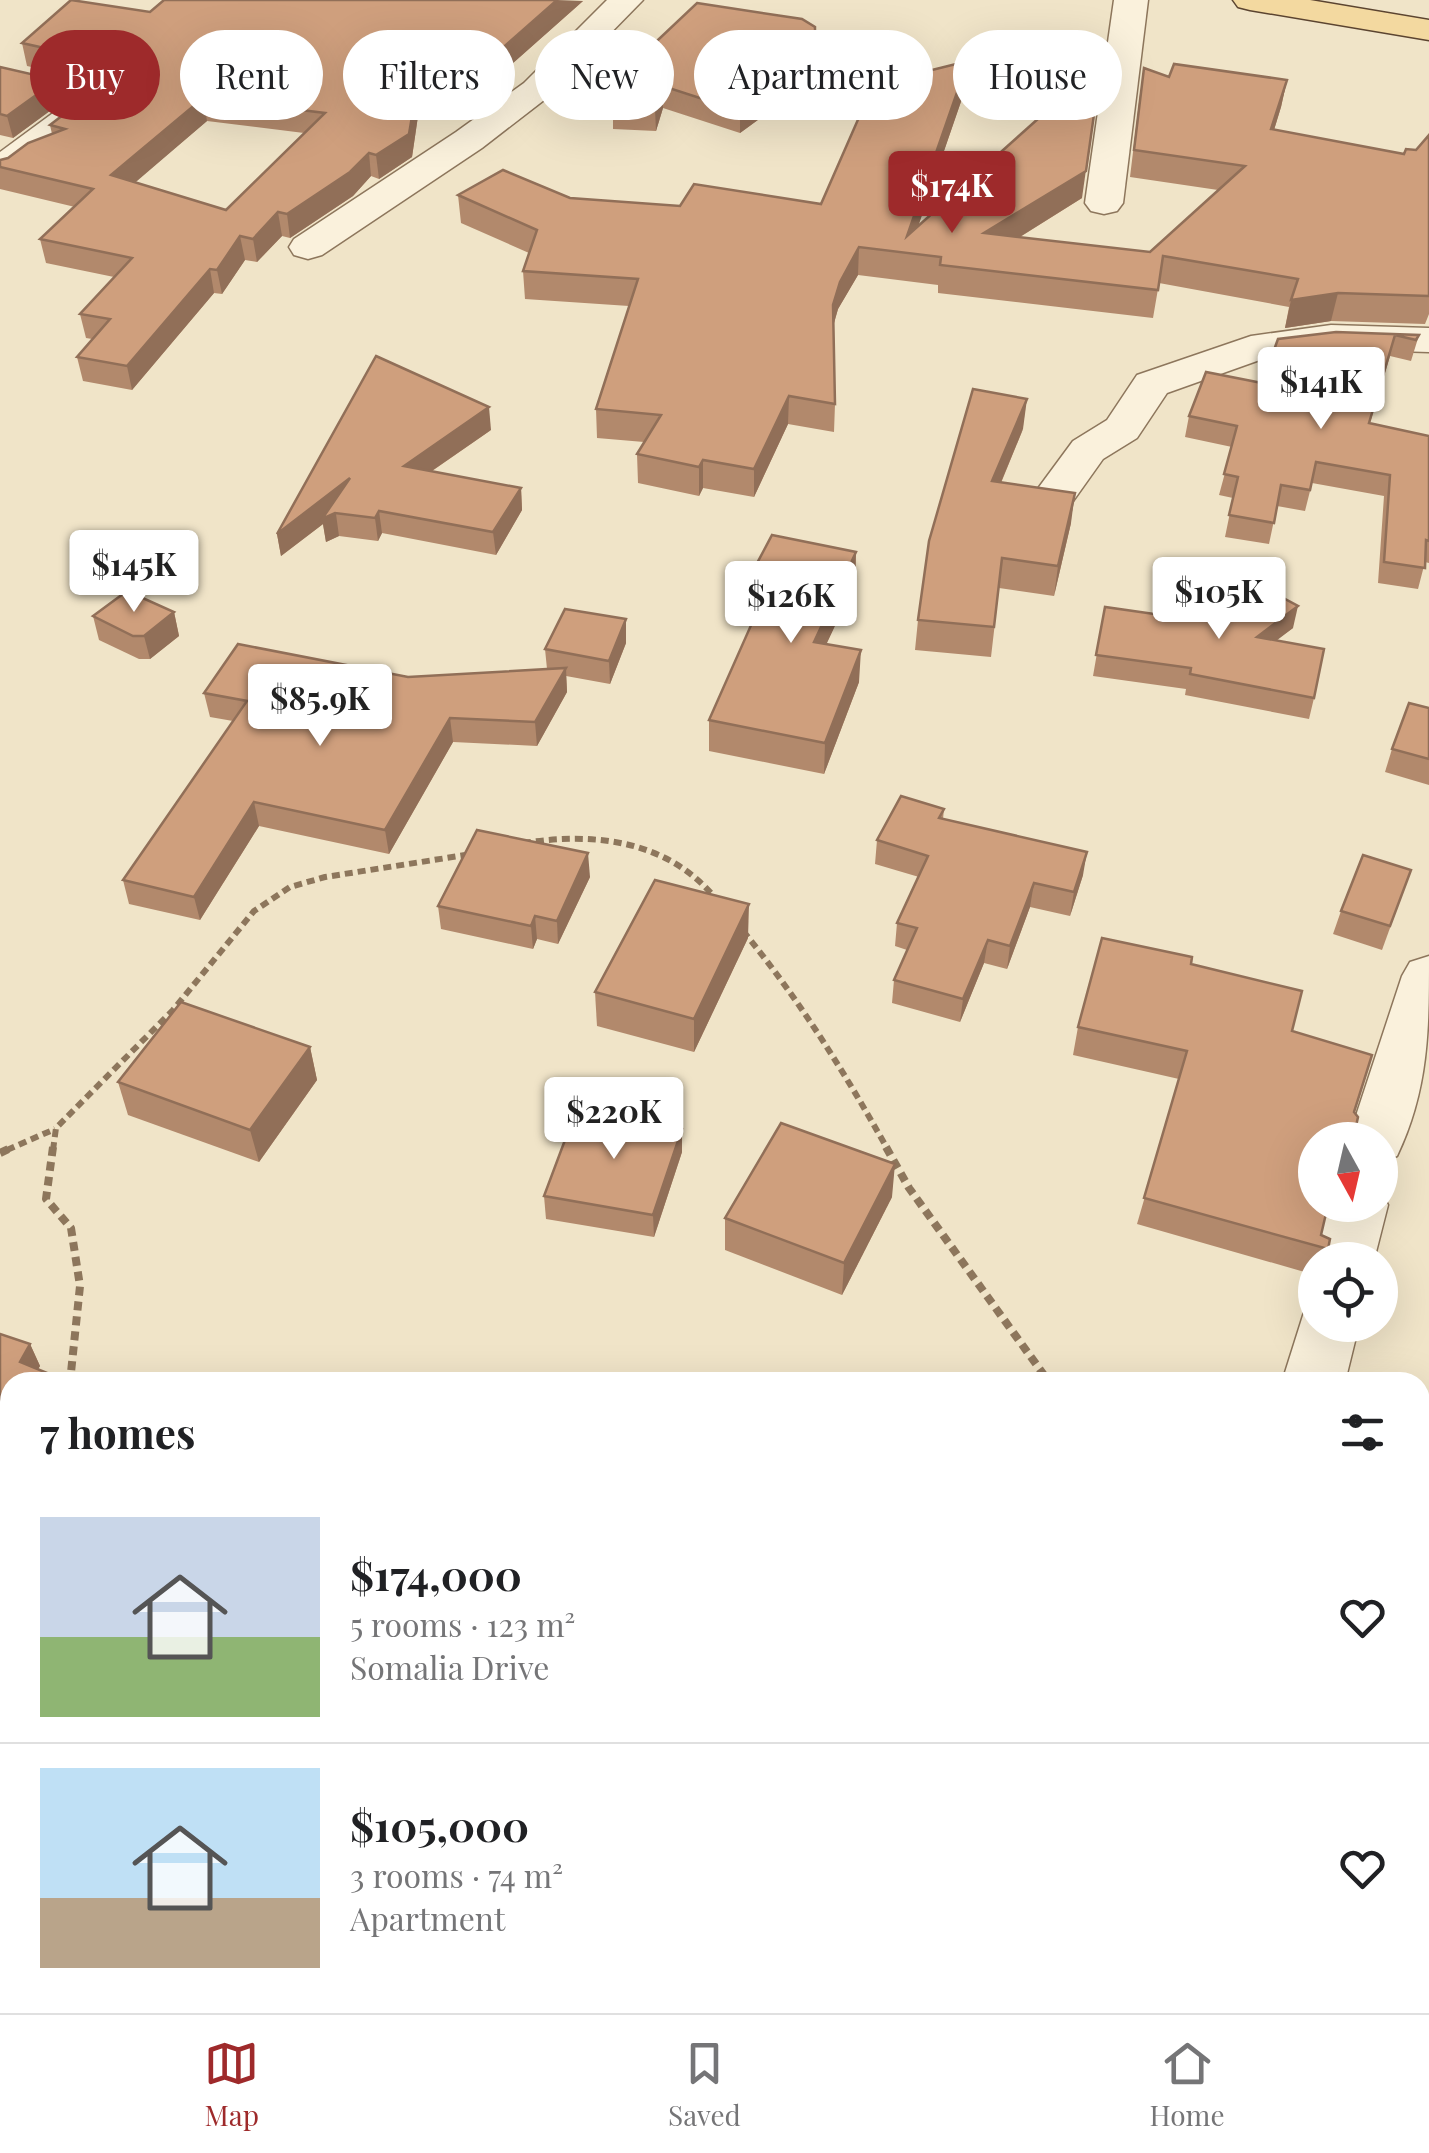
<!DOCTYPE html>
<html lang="en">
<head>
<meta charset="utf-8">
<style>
	body { margin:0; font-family:"Playfair Display",serif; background:#f6f6f6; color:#202124; height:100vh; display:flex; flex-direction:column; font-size:38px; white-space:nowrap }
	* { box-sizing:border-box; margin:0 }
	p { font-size:32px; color:#757577 }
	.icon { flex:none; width:55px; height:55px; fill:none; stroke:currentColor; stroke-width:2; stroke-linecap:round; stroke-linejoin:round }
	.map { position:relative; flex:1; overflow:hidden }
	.details { position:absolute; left:0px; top:1372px; width:1430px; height:642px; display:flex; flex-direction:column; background:#fff; border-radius:30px 30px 0 0; box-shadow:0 10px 40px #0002 }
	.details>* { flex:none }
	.banner { position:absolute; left:30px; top:30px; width:1370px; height:90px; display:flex; gap:20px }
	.needle { width:65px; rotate:172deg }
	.fabs { position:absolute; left:1298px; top:1122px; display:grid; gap:20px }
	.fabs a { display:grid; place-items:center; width:100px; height:100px; border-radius:50%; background:#fff; box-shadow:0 10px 40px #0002; font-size:50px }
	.price { position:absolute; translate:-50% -85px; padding:0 22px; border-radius:10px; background:#fff; color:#222; font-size:32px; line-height:65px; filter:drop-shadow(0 2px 5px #0008) }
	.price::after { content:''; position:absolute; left:50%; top:60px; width:30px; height:22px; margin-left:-15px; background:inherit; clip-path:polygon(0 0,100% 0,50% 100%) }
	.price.active { background:#9e2a2b; color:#fff }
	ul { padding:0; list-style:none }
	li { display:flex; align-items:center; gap:30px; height:250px; padding:0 40px }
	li+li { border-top:2px solid #e0e0e0 }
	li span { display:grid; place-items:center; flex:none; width:280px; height:200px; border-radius:0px; color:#555 }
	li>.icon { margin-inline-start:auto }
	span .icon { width:120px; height:120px; fill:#fffc; stroke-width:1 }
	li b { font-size:42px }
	h2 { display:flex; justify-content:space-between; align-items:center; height:120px; padding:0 40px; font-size:42px }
	.chip { padding:0 35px; border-radius:45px; background:#fff; box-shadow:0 10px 40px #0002; font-size:35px; line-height:90px }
	.chip.active { background:#9e2a2b; color:#fff }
	.tabs { display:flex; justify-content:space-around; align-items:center; height:140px; border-top:2px solid #e0e0e0; background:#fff; font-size:28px; color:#757577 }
	.tabs a { display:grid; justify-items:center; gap:5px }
	.tabs .active { color:#9e2a2b }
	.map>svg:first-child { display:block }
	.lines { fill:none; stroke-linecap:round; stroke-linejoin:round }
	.minor-casing { stroke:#8d765c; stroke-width:3 }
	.major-casing { stroke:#5b4430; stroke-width:3 }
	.path-far1 { stroke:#8d765c; stroke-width:6; stroke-dasharray:8 5; stroke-linecap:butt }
	.path { stroke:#8d765c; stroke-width:8; stroke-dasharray:9 6; stroke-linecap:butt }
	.minor { fill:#faf1dc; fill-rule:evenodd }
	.major { fill:#f3d9a0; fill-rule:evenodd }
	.wall { fill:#b2896c; fill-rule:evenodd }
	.shaded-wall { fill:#916f58 }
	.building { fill:#cf9f7d; stroke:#916f58; stroke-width:2.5; fill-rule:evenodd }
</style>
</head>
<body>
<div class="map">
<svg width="1429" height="2013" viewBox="0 0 1429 2013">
	<rect width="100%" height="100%" fill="#f0e4c8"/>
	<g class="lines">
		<g class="minor-casing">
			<g id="minor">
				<path d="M607,0H643L548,97L482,148L322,255L308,259L294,255L289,247L294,239L456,132L524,83Z"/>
				<path d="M1114,0H1148L1123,203L1117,211L1104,214L1091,211L1085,203Z"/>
				<path d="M99,84L111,88L117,95L111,102L13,178L0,181V152L87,88Z"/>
				<path d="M1331,325L1429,328V352L1331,349L1271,356L1167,393L1137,438L1103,459L1066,511L1050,515L1034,511L1028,502L1073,441L1107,420L1137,375L1251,336Z"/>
				<path d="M1429,956C1429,1029 1429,1089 1397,1156L1380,1162V1140H1348L1402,976L1410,962Z"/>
				<path d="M1380,1190L1388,1205L1374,1260L1315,1262L1328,1205H1380Z"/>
				<path d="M1315,1303V1325H1359L1345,1382H1282L1306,1306Z"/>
				<path d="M1027,2005H1103L1100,2013H1024Z"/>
			</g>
		</g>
		<g class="major-casing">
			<path id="major" d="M1233,0H1310L1429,20V40L1250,10L1238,7Z"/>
		</g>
		<g class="path-far1">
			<path d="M523,843C595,832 668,840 716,899"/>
			<path d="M743,931C799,999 845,1073 888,1150"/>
			<path d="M7,1150L55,1129"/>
			<path d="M53,1150L56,1128L173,1010L254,911L290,887L325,877L472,854"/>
		</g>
		<g class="path">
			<path d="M53,1147L46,1199L71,1228L80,1286L70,1382"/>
			<path d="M886,1147L909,1188L1049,1382"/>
			<path d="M0,1153L13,1147"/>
		</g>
		<use href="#minor" class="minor"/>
		<use href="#major" class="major"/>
	</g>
	<g class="wall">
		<path d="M583,1L451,118L418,116L412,157L379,179L371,176L353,196L290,238L282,236L257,262L245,260L222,294L214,293L132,390L83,381L77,357L92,339L86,338L80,314L114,277L46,263L40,239L75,207L0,189V160L8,158L52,134L50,125L105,83L27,66L22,43L150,12ZM207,121L304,133L226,210L135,182Z"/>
		<path d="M1069,38L1082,198L1020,237L1150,252L1218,190L1130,177L1140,94L1169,77L1287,80L1281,107L1274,130L1404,154L1416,150L1429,135V314L1425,324L1331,321L1285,328L1289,307L1159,283L1153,318L938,293V285L858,275L838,309L833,327L835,404L834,432L788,424L754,497L703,488L699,496L638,483L637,454L644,442L597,438L596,409L629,306L525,299L523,271L529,253L461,223L458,195L570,198L680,206L821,204L966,87L918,226L1047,111L1011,95L1014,68Z"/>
		<path d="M814,66L785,100L740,133L663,108L656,131L613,129V106L623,73Z"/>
		<path d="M0,67L62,102L13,138L0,135Z"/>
		<path d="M1419,335L1411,361L1390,356L1370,423L1429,436V563L1425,562L1418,589L1378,583L1384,496L1312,483L1305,511L1277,506L1269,544L1225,537L1233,498L1219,495L1232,447L1185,437L1189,416L1262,383L1278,339Z"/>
		<path d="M1023,429L1001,483L1071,523L1054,596L999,588L991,657L915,650L918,620Z"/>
		<path d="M491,430L432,471L521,488L522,510L496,555L382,533L378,541L339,536L326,542L323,524L281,556L277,534Z"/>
		<path d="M856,552L855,583L826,644L859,682L824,774L709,751V720L755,615L747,613V582Z"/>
		<path d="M1105,607L1189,619L1293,628L1276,640L1314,698L1309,719L1185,695L1186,689L1093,676Z"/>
		<path d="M174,612L179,636L150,659H139L99,640L93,616Z"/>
		<path d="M626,619V643L610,684L566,676L567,692L537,746L453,742L389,854L259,826L200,920L129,904L123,880L233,721L210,717L204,693L408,677L547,669L545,649Z"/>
		<path d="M1429,708V785L1385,772L1392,749Z"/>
		<path d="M944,809L943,819L1083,875L1070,916L1030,907L1007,969L984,963L960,1022L892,1003L894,980L907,950L895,946L897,923L919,877L875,864L877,840Z"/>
		<path d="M1411,870L1382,950L1333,934L1341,911Z"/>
		<path d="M590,877L558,944L537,939L533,949L441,929L438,906Z"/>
		<path d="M748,938L694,1052L597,1026L595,992Z"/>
		<path d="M1191,964L1292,1031L1315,1140L1321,1235L1328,1249L1324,1260H1315V1275L1137,1224L1179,1079L1073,1055L1078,1027Z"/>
		<path d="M310,1047L317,1080L259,1162L128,1115L118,1082Z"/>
		<path d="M682,1129V1152L654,1237L546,1219L544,1196Z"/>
		<path d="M892,1197L842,1295L725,1250V1218Z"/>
		<path d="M0,1334L30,1344L40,1366L38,1369L10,1382V1535L0,1530Z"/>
		<path d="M1429,1497V1548L1420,1544V1517Z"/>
		<path d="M1420,1858L1429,1965L1420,1978Z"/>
		<path d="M197,2005H274L272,2013H234Z"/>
	</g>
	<g class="shaded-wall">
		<path d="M557,0L583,1L451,118L449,95Z"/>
		<path d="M815,44L814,66L785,100L740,133V111Z"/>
		<path d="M968,61L966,87L909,253L907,236Z"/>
		<path d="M1099,78L1082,198L981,261L984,233Z"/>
		<path d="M57,80L62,102L13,138L7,116Z"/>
		<path d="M1287,80L1281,107L1266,156L1271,129Z"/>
		<path d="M663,86V108L656,131L655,109Z"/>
		<path d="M416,93L418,116L412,157L379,179L376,155Z"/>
		<path d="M203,98L207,121L116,199L111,175Z"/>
		<path d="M369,153L371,176L353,196L290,238L287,214Z"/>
		<path d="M278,212L282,236L257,262L253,239Z"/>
		<path d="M240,236L245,260L222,294L217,270Z"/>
		<path d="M859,247L858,275L838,309L831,333L833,305L840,282Z"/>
		<path d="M210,269L214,293L132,390L127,366Z"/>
		<path d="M1338,293L1331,321L1285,328L1291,300Z"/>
		<path d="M789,396L788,424L754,497V469Z"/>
		<path d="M1027,399L1023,429L989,511L992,481Z"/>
		<path d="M489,407L491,430L407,488L404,466Z"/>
		<path d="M703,460V488L699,496V467Z"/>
		<path d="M350,478L354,500L336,514L339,536L326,542L323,524L281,556L277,534Z"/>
		<path d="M521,488L522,510L496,555L493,532Z"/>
		<path d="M1075,493L1071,523L1054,596L1058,566Z"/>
		<path d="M379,511L382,533L378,541L375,518Z"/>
		<path d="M856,552L855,583L813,673L814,642Z"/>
		<path d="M1298,606L1293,628L1252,659L1257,637Z"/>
		<path d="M174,612L179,636L150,659L144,636Z"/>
		<path d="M626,619V643L610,684L609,661Z"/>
		<path d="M861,650L859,682L824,774L825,743Z"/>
		<path d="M566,668L567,692L537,746L535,722Z"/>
		<path d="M450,718L453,742L389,854L385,830Z"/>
		<path d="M254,802L259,826L200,920L194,897Z"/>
		<path d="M1087,852L1083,875L1070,916L1074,892Z"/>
		<path d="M588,853L590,877L558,944L557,921Z"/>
		<path d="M1034,883L1030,907L1007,969L1010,946Z"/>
		<path d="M749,904L748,938L694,1052V1019Z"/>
		<path d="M535,916L537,939L533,949L531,926Z"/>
		<path d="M988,940L984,963L960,1022L963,999Z"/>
		<path d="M310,1047L317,1080L259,1162L250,1130Z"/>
		<path d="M682,1129V1152L654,1237L653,1215Z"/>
		<path d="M895,1164L892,1197L842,1295L844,1263Z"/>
		<path d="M30,1344L40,1366L30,1382L20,1362Z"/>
		<path d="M10,1806V1850L0,1861V1817Z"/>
		<path d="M261,2005H274L272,2013H265Z"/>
	</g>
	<g class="building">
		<path d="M71,0L150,12L164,0H557L449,95L416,93L409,134L376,155L369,153L350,172L287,214L278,212L253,239L240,236L217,270L210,269L127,366L77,357L110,319L80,314L132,258L40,239L93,189L0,167V160L8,158L28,143L65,129L50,125L115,75V70L107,62L22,43ZM203,98L325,113L226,210L111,175Z"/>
		<path d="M697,3L802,19L815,27V44L785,79L740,111L663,86L655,109L613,106L623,73Z"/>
		<path d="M1069,38L1103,51L1086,171L984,233L1150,252L1245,166L1134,150L1144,68L1169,77L1174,64L1287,80L1271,129L1404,154L1406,149L1416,150L1429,135V296L1338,293L1291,300L1298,279L1163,256L1158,290L940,265L941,257L859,247L840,282L833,305L835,404L789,396L754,469L703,460L699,467L637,454L661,415L596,409L638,279L523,271L537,230L458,195L503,170L570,198L680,206L694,184L821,204L881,67L924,72L968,61L907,236L1068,92L1014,68Z"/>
		<path d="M0,67L57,80L7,116L0,114Z"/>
		<path d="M1336,332L1419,335L1416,340L1395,335L1369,423L1429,436V541L1426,540L1425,568L1384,562L1390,475L1316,462L1310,490L1281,485L1274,523L1229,515L1238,477L1224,474L1237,426L1189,416L1206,372L1262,383L1278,339Z"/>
		<path d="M376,356L489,407L404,466L521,488L493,532L379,511L375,518L335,513L322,519L350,478L277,534Z"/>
		<path d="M973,389L1027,399L992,481L1075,493L1058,566L1002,558L994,627L918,620L929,541Z"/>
		<path d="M772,535L856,552L814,642L861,650L825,743L709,720L768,587L747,582Z"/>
		<path d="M1246,578L1298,606L1257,637L1324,649L1314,698L1190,674L1191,668L1096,655L1105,607L1189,619Z"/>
		<path d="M127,591L174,612L144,636H133L93,616Z"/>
		<path d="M565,609L626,619L609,661L545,649Z"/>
		<path d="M238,644L408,677L566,668L535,722L450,718L385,830L254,802L194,897L123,880L247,701L204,693Z"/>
		<path d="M1409,703L1429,708V759L1392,749Z"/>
		<path d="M901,796L944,809L939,818L1087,852L1074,892L1034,883L1010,946L988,940L963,999L894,980L917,928L897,923L928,856L877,840Z"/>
		<path d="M477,830L588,853L557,921L535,916L531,926L438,906Z"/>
		<path d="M1363,855L1411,870L1390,926L1341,911Z"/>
		<path d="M655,880L749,904L694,1019L595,992Z"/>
		<path d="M1102,938L1192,957L1191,964L1302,991L1292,1031L1372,1055L1354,1112L1358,1117L1353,1140H1315V1205H1328L1321,1235L1330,1239L1328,1249L1144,1198L1187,1051L1078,1027Z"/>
		<path d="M181,1002L310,1047L250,1130L118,1082Z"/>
		<path d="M577,1108L682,1129L653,1215L544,1196Z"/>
		<path d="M781,1123L895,1164L844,1263L725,1218Z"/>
		<path d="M0,1334L30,1344L20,1362L69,1382H10V1519L0,1515Z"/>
		<path d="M1429,1500V1523L1421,1519Z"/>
		<path d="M0,1710L10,1717V1806L0,1817Z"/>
		<path d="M1420,1858L1429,1864V1965L1427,1969L1420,1964Z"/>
	</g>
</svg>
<div class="fabs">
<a><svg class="needle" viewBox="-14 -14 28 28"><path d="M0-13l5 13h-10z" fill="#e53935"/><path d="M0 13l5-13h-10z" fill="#757577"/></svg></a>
<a><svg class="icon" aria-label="locate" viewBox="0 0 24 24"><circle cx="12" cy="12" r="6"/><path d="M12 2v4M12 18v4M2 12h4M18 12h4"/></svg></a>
</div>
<b class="price active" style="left:952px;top:236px">$174K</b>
<b class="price" style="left:1321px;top:432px">$141K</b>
<b class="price" style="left:134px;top:615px">$145K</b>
<b class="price" style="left:1219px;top:642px">$105K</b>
<b class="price" style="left:791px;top:646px">$126K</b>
<b class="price" style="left:320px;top:749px">$85.9K</b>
<b class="price" style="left:614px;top:1162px">$220K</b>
<div class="banner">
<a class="chip active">Buy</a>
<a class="chip">Rent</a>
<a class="chip">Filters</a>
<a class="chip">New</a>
<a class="chip">Apartment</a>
<a class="chip">House</a>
</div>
<section class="details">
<h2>7 homes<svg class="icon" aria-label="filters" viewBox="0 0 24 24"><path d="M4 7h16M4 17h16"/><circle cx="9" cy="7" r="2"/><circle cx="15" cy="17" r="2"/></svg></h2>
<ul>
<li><span style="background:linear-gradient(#c9d6e8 60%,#8fb573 0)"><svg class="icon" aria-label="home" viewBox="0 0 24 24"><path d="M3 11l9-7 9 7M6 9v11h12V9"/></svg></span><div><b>$174,000</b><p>5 rooms · 123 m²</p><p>Somalia Drive</p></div><svg class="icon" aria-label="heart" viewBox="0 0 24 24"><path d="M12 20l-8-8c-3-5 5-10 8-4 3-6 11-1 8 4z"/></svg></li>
<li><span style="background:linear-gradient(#bfe0f5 65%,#b9a48a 0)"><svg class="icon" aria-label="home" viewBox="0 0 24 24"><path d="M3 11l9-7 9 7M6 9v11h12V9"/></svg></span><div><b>$105,000</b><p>3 rooms · 74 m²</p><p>Apartment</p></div><svg class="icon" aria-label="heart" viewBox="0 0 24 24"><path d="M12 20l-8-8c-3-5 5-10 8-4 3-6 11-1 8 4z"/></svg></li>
</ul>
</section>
</div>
<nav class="tabs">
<a class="active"><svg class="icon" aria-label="map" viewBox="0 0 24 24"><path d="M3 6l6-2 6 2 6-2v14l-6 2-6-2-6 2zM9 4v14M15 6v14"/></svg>Map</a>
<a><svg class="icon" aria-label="saved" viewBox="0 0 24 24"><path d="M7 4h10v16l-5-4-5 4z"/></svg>Saved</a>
<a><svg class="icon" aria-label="home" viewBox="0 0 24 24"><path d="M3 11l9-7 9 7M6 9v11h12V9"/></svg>Home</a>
</nav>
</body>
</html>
